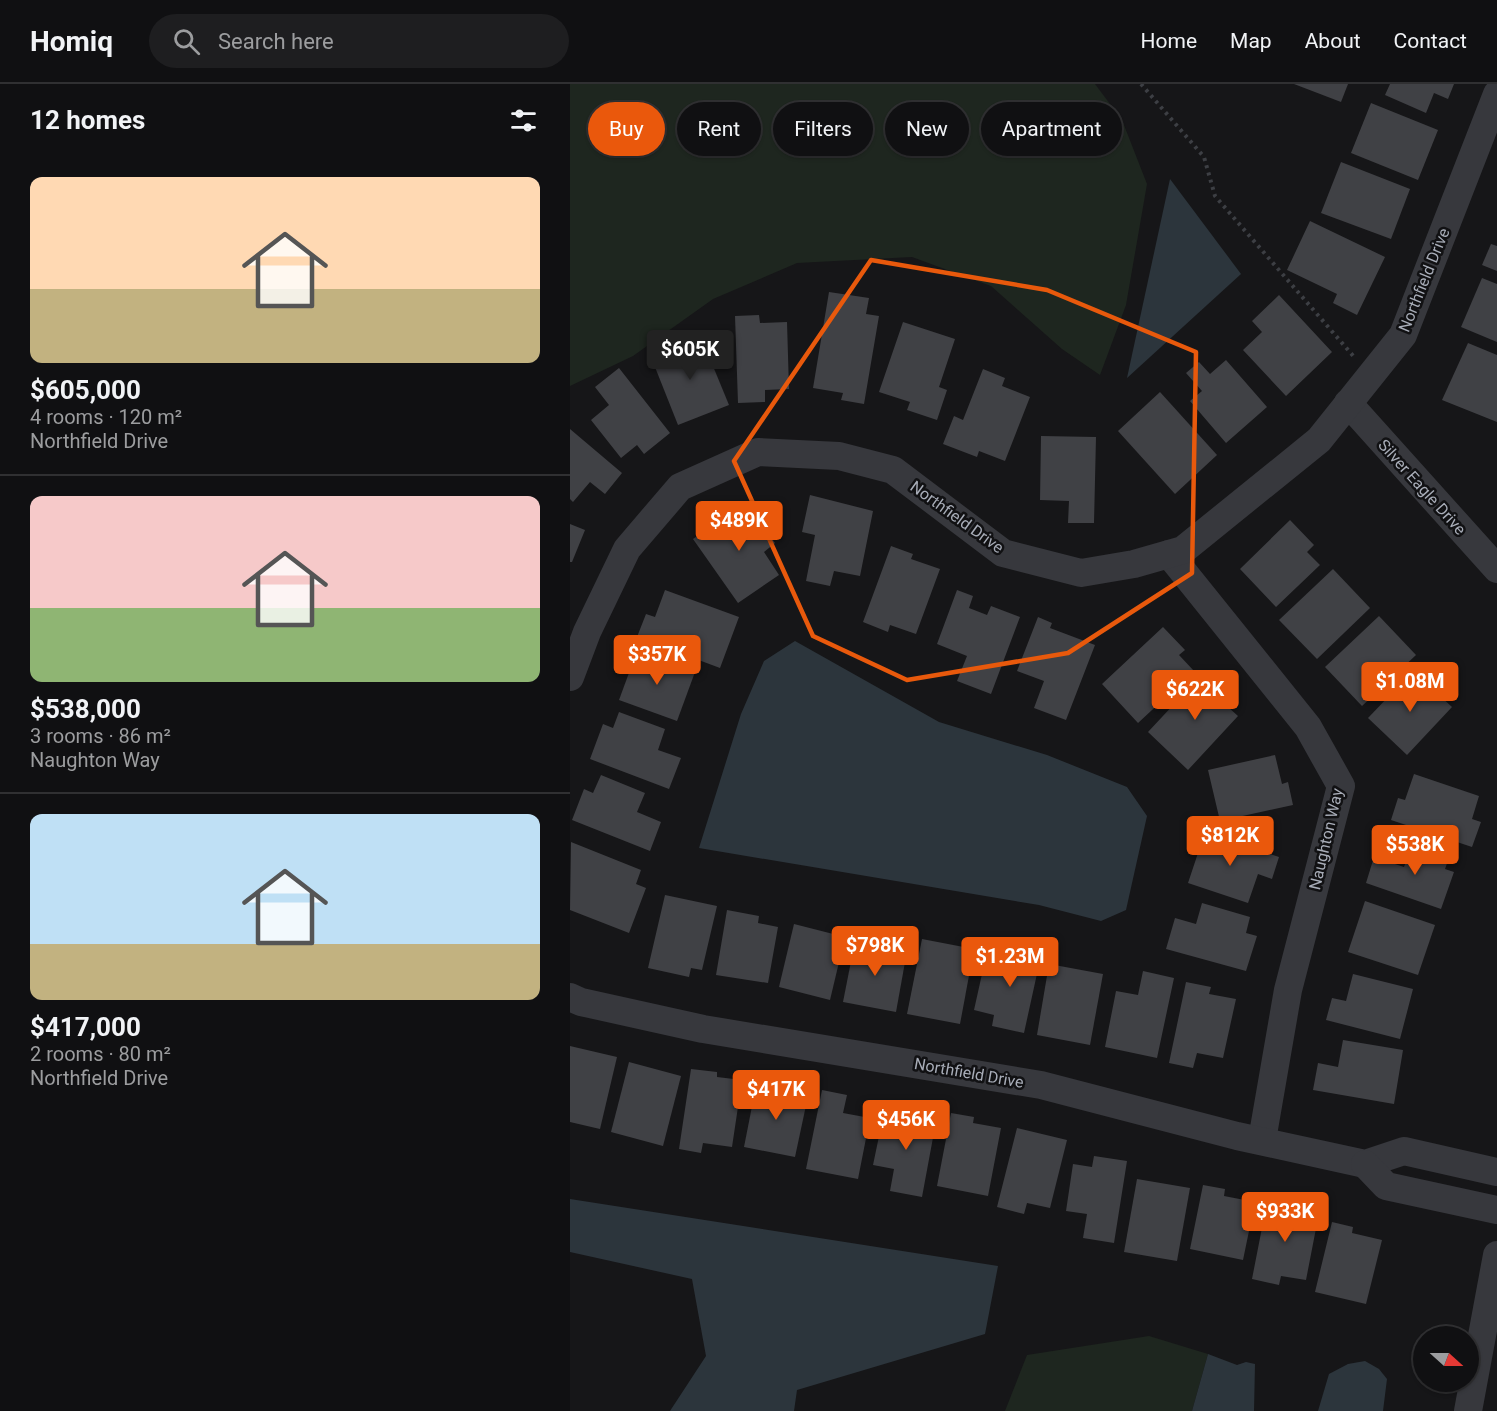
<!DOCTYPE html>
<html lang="en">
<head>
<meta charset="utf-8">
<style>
	body { margin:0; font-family:Roboto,sans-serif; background:#1e1e20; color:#f1f3f6; height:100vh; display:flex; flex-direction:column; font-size:22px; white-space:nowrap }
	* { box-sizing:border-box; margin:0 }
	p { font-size:20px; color:#9c9d9f }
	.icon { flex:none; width:33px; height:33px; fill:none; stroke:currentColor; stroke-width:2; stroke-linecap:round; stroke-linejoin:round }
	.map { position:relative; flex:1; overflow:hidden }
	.sheet { display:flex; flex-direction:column; background:#101012; width:570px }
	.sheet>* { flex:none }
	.top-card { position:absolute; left:18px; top:18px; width:570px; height:54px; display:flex; gap:12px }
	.needle { width:39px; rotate:111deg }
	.tools { position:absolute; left:843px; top:1242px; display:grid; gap:12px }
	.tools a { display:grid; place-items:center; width:66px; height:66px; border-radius:50%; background:#101012; box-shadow:0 2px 4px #0004,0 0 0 2px #303032; font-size:30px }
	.price { position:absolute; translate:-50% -51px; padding:0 14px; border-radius:6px; background:#ea580c; color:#fff; font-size:20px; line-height:39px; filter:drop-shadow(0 2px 3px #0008) }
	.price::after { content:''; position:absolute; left:50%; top:36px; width:18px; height:14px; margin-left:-9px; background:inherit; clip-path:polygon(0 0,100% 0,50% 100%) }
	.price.selected { background:#222; color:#fff }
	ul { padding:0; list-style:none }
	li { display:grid; align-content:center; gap:12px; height:318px; padding:0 30px }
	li+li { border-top:2px solid #303032 }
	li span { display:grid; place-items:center; height:186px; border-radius:12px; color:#555 }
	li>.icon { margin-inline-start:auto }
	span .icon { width:108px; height:108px; fill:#fffc; stroke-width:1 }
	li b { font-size:26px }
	h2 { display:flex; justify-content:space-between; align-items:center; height:72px; padding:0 30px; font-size:26px }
	.tag { padding:0 21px; border-radius:27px; background:#101012; box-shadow:0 2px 4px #0004,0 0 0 2px #303032; font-size:21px; line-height:54px }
	.tag.selected { background:#ea580c; color:#fff }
	header { display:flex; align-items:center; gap:36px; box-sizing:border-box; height:84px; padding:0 30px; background:#101012; border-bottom:2px solid #303032 }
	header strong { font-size:28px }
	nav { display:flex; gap:33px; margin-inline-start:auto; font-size:21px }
	.search { width:420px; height:54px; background:#1e1e20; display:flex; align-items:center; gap:15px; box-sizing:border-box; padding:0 21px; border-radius:33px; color:#9c9d9f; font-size:22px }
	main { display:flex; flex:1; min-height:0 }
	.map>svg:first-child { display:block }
	.green { fill:#1e261f }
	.water { fill:#2c353c }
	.building { fill:#404145 }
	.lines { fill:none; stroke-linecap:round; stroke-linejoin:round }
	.path { stroke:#3d3f44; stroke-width:4; stroke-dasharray:3 4.5; stroke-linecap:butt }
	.minor { stroke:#37383d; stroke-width:28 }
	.marked { fill:none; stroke:#e8590c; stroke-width:4.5; stroke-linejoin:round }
	.labels { text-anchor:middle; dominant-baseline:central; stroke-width:5; stroke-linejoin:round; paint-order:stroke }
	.street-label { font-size:16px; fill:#a8adb8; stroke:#111113 }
</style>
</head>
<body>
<header>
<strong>Homiq</strong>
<div class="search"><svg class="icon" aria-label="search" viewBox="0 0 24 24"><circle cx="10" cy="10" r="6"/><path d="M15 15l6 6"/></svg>Search here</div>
<nav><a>Home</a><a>Map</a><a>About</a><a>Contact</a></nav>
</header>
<main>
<section class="sheet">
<h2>12 homes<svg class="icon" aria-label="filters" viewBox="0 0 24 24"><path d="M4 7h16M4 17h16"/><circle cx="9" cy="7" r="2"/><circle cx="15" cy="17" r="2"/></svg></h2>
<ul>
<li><span style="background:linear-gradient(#ffd9b3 60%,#c2b280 0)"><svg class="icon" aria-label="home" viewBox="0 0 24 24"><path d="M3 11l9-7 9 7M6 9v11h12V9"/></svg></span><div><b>$605,000</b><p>4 rooms · 120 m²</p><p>Northfield Drive</p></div></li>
<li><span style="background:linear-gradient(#f6c9c9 60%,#8fb573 0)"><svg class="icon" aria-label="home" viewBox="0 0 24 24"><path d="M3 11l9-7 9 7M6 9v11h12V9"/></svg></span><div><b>$538,000</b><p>3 rooms · 86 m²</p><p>Naughton Way</p></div></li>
<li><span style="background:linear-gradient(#bfe0f5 70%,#c2b280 0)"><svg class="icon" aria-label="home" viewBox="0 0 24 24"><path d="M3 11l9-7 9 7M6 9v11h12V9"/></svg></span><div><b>$417,000</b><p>2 rooms · 80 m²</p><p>Northfield Drive</p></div></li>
</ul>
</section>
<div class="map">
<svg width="927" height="1327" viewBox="0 0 927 1327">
	<rect width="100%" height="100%" fill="#161618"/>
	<g class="green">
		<path d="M0,0H525L552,36L577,100L556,221L530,291L492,265L421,202L342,173L227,179L143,215L63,272L0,302Z"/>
		<path d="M579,1252L638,1270L622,1327H435L457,1271Z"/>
	</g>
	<g class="water">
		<path d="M600,95L671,190L557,294Z"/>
		<path d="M225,557L369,638L477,671L557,703L577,732L556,826L531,837L469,821L129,764L171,630L194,577Z"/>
		<path d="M0,1115L428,1182L415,1250L227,1306L224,1327H100L136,1272L122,1195L0,1168Z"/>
		<path d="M638,1270L667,1281L676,1278L685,1280L684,1327H622Z"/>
		<path d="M795,1277L809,1285L817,1295L813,1327H748L759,1290L778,1280Z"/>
	</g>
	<g class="building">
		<path d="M724,0H778L771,18Z"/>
		<path d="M820,0H884L878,15L864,9L856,29L815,11Z"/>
		<path d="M801,19L868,46L848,96L781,69Z"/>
		<path d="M771,78L840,105L821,155L751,129Z"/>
		<path d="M740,137L815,173L787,231L763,219L767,210L717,186Z"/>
		<path d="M921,160L927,162V187L912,181Z"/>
		<path d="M912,194L927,200V258L891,243Z"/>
		<path d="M259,208L299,214L296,230L309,232L294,320L271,316L273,309L243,304Z"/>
		<path d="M709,211L762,268L716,312L673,266L692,248L682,237Z"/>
		<path d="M189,231L190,239L217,238L219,305L195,306V318L168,319L165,232Z"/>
		<path d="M333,238L385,255L369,303L377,306L367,336L337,326L340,318L309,308Z"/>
		<path d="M131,253L159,321L108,341L81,273Z"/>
		<path d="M898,259L927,271V338L872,316Z"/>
		<path d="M656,276L697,323L656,359L620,317L632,307L616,289L629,278L640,290Z"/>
		<path d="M49,284L100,349L74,370L67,361L51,374L21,336L39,321L25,303Z"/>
		<path d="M413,285L435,294L432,302L460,313L435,377L409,367L407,373L373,360L384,332L393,336Z"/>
		<path d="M590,308L647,371L605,410L548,347Z"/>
		<path d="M0,345L52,389L35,410L20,398L3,418L0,415Z"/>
		<path d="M471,352L526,353L524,439H498L499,417L470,416Z"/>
		<path d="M240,411L303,427L290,492L264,487L260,502L236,497L245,451L232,448Z"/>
		<path d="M176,418L205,459L194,468L209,491L168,519L123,455Z"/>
		<path d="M720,436L744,461L737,468L750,481L706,523L670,485Z"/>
		<path d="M0,440L15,446L2,478H0Z"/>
		<path d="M321,462L343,470L341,475L370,485L346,550L320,541L318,548L293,538Z"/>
		<path d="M763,485L800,524L747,575L709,536Z"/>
		<path d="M95,506L169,533L150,584L67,553L76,530L85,533Z"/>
		<path d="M387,506L403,512L399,524L417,531L421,522L450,533L421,610L387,597L397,572L367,560Z"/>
		<path d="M809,532L846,571L792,622L755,583Z"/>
		<path d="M468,533L482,539L480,544L525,561L496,636L464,624L474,597L447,587Z"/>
		<path d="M593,543L615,566L609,571L624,587L568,639L532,600Z"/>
		<path d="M67,567L125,588L107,637L49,616Z"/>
		<path d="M843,587L882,623L837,671L798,634Z"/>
		<path d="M634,588L664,616L658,623L668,632L618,686L578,648Z"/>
		<path d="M49,628L95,645L88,666L111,674L99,705L20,675L33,640L43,644Z"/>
		<path d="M705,671L712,700L718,698L723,721L650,737L638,686Z"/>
		<path d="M844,690L909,712L902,735L911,738L902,763L821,736L828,714L835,716Z"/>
		<path d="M31,691L75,709L67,728L91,738L80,767L2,736L14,705L23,709Z"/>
		<path d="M635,748L709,773L702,795L688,790L678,819L618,799Z"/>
		<path d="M1,758L71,786L66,800L76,804L59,849L0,826Z"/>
		<path d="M843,758L880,771L875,785L884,788L871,825L796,799L804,773L834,783Z"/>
		<path d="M95,811L147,822L132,886L121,884L119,893L78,884Z"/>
		<path d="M795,817L865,841L848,891L778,868Z"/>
		<path d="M632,819L680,833L676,849L687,852L676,887L596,865L605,834L626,840Z"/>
		<path d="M157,826L189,832L188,839L208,843L198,899L146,891Z"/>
		<path d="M224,840L275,853L260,916L209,903Z"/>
		<path d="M352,855L404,865L390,940L337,930Z"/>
		<path d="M285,857L337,867L326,928L273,918Z"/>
		<path d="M435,859L472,867L454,949L422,942L424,931L404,926L414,881L429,884Z"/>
		<path d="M479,880L533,890L520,961L467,951Z"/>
		<path d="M573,887L604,894L587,974L535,963L546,907L568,911Z"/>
		<path d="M783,890L843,905L830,955L756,936L762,914L776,917Z"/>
		<path d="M616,898L641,903L639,910L666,915L653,974L627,969L623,984L599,979Z"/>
		<path d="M773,956L833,966L824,1020L743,1006L748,979L768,983Z"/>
		<path d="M0,962L47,973L30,1045L0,1038Z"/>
		<path d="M59,978L111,992L93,1062L41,1048Z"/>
		<path d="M121,985L147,988V993L172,996L162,1063L133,1059L131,1069L109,1065Z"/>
		<path d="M186,1002L238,1012L225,1073L174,1063Z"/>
		<path d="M252,1006L277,1011L273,1029L300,1034L288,1095L236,1085Z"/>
		<path d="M334,1026L367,1032L352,1113L320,1107L324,1085L303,1081L313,1033L333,1036Z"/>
		<path d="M381,1029L404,1033L403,1039L431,1044L418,1112L367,1102Z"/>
		<path d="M447,1044L497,1056L480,1124L457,1119L454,1130L427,1123Z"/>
		<path d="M524,1072L557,1077L544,1159L513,1154L517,1130L496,1127L503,1080L522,1083Z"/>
		<path d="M567,1095L620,1104L607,1177L554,1168Z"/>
		<path d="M633,1101L655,1105L654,1112L685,1118L673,1176L620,1165Z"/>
		<path d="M698,1113L720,1117L719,1123L749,1129L736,1196L711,1192L709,1201L682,1195Z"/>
		<path d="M762,1138L783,1143L782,1149L812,1156L796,1220L745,1208Z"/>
	</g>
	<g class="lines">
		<path class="path" d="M571,0L634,73L645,112L785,274"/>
		<g class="minor">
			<path d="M778,319L927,485"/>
			<path d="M599,470L738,643L771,702L718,906L692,1056"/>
			<path d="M0,593L17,548L57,465L110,403L188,368L269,372L323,386L433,469L511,489L564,480L613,466L749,356L833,251L927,10"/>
			<path d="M0,913L11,918L133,945L471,1001L667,1052L795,1080L834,1067L927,1088"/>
			<path d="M795,1080L816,1102L927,1126"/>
			<path d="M898,1327L927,1171"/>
		</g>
	</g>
	<path class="marked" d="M301,176L477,206L626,268L622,489L498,569L337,596L243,552L164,377Z"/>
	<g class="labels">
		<g class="street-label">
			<text transform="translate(854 196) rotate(-68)">Northfield Drive</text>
			<text transform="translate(852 403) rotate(48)">Silver Eagle Drive</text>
			<text transform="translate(387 433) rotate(36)">Northfield Drive</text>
			<text transform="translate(756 755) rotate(-77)">Naughton Way</text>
			<text transform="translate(399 989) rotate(10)">Northfield Drive</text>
		</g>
	</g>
</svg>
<div class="tools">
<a><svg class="needle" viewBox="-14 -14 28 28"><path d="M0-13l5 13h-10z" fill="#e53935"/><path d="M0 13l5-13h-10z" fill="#9c9d9f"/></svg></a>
</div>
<b class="price selected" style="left:120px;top:297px">$605K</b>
<b class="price" style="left:169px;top:468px">$489K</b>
<b class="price" style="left:87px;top:602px">$357K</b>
<b class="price" style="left:840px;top:629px">$1.08M</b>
<b class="price" style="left:625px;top:637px">$622K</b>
<b class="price" style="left:660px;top:783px">$812K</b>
<b class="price" style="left:845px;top:792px">$538K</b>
<b class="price" style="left:305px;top:893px">$798K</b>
<b class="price" style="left:440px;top:904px">$1.23M</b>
<b class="price" style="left:206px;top:1037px">$417K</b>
<b class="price" style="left:336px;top:1067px">$456K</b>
<b class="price" style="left:715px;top:1159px">$933K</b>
<div class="top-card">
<a class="tag selected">Buy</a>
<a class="tag">Rent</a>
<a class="tag">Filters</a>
<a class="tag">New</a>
<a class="tag">Apartment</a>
</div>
</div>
</main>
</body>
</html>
